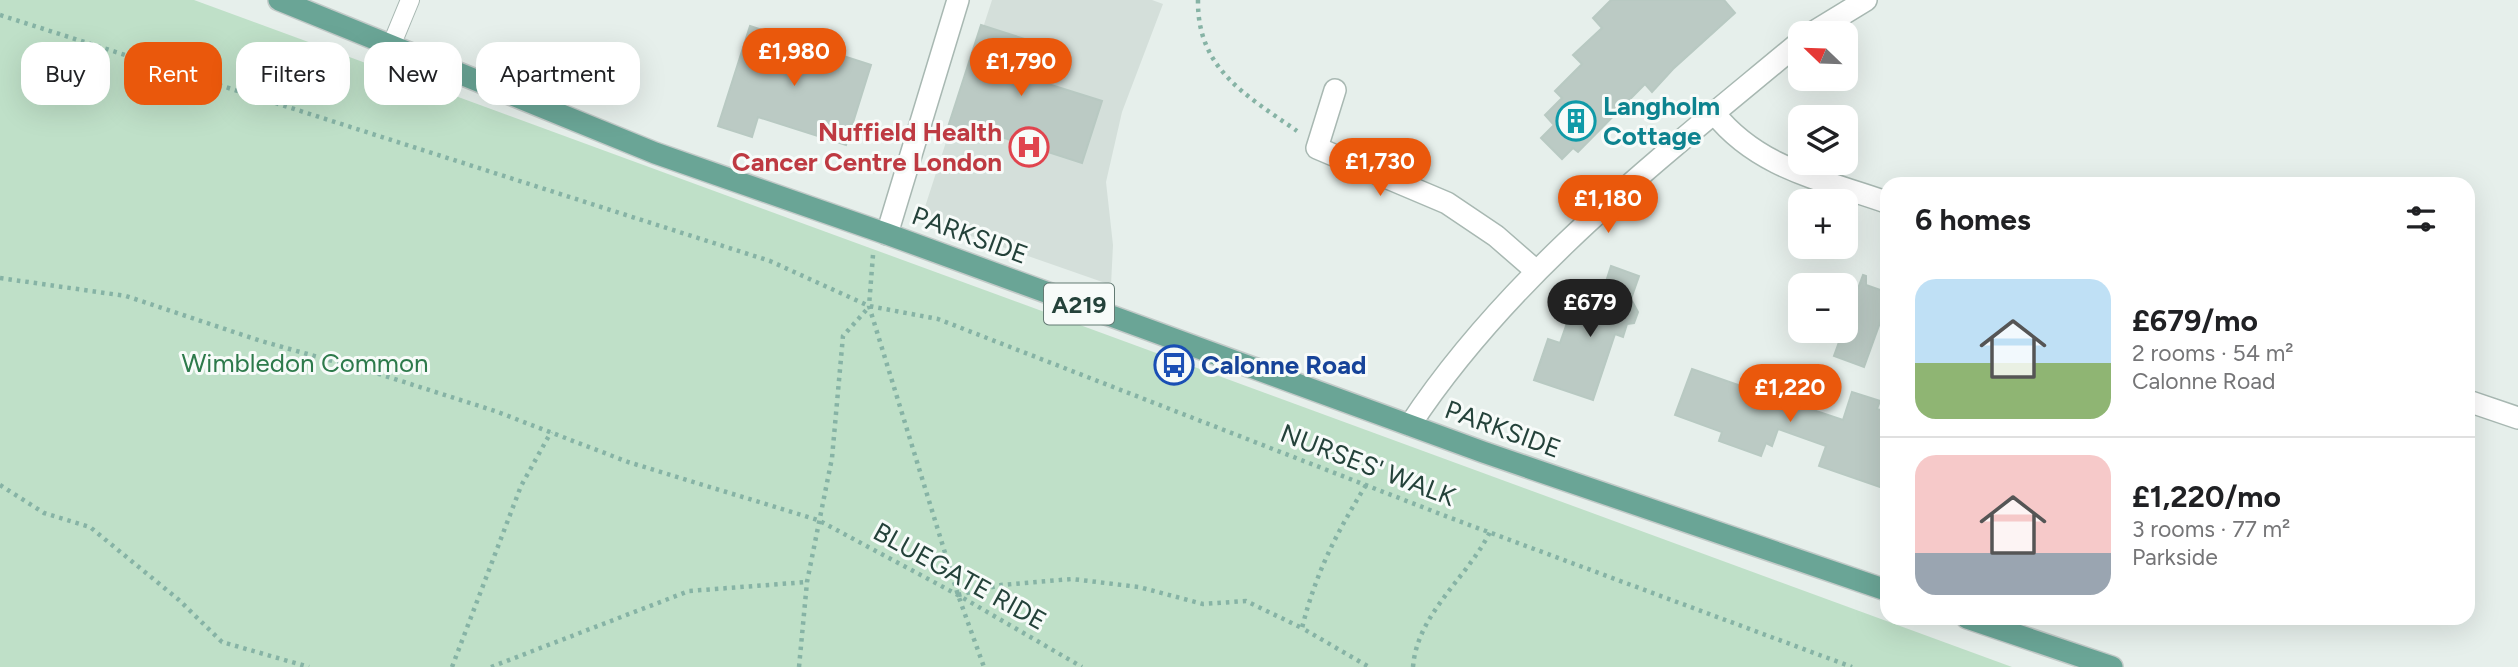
<!DOCTYPE html>
<html lang="en">
<head>
<meta charset="utf-8">
<style>
	body { margin:0; font-family:Figtree,sans-serif; background:#f2f2f2; color:#202124; height:100vh; display:flex; flex-direction:column; font-size:26px; white-space:nowrap }
	* { box-sizing:border-box; margin:0 }
	p { font-size:23px; color:#757577 }
	.icon { flex:none; width:38px; height:38px; fill:none; stroke:currentColor; stroke-width:2; stroke-linecap:round; stroke-linejoin:round }
	.map { position:relative; flex:1; overflow:hidden }
	.details { position:absolute; left:1880px; top:177px; width:595px; height:448px; display:flex; flex-direction:column; background:#fff; border-radius:21px; box-shadow:0 7px 28px #0002 }
	.details>* { flex:none }
	.banner { position:absolute; left:21px; top:42px; width:665px; height:63px; display:flex; gap:14px }
	.needle { width:46px; rotate:293deg }
	.fabs { position:absolute; left:1788px; top:21px; display:grid; gap:14px }
	.fabs a { display:grid; place-items:center; width:70px; height:70px; border-radius:14px; background:#fff; box-shadow:0 7px 28px #0002; font-size:35px }
	.price { position:absolute; translate:-50% -60px; padding:0 16px; border-radius:24px; background:#ea580c; color:#fff; font-size:23px; line-height:46px; filter:drop-shadow(0 2px 4px #0008) }
	.price::after { content:''; position:absolute; left:50%; top:42px; width:21px; height:16px; margin-left:-10px; background:inherit; clip-path:polygon(0 0,100% 0,50% 100%) }
	.price.selected { background:#222; color:#fff }
	ul { padding:0; list-style:none }
	li { display:flex; align-items:center; gap:21px; height:175px; padding:0 35px }
	li+li { border-top:2px solid #e0e0e0 }
	li span { display:grid; place-items:center; flex:none; width:196px; height:140px; border-radius:21px; color:#555 }
	li>.icon { margin-inline-start:auto }
	span .icon { width:84px; height:84px; fill:#fffc; stroke-width:1 }
	li b { font-size:30px }
	h2 { display:flex; justify-content:space-between; align-items:center; height:84px; padding:0 35px; font-size:30px }
	.pill { padding:0 24px; border-radius:21px; background:#fff; box-shadow:0 7px 28px #0002; font-size:24px; line-height:63px }
	.pill.selected { background:#ea580c; color:#fff }
	.map>svg:first-child { display:block }
	.built { fill:#d4dfda }
	.green { fill:#bfe0c8 }
	.building { fill:#bbcac4; stroke:#b8c9c2; stroke-width:2 }
	.lines { fill:none; stroke-linecap:round; stroke-linejoin:round }
	.service-casing { stroke:#a8b8b2; stroke-width:20 }
	.minor-casing { stroke:#a8b8b2; stroke-width:24 }
	.tertiary-casing { stroke:#a8b8b2; stroke-width:24 }
	.primary-casing { stroke:#c2cac8; stroke-width:24 }
	.path { stroke:#86b3a5; stroke-width:4.5; stroke-dasharray:3.5 5; stroke-linecap:butt }
	.service { stroke:#fff; stroke-width:18 }
	.minor { stroke:#fff; stroke-width:21 }
	.tertiary { stroke:#fff; stroke-width:21 }
	.primary { stroke:#6aa596; stroke-width:21 }
	.labels { text-anchor:middle; dominant-baseline:central; stroke-width:6; stroke-linejoin:round; paint-order:stroke }
	.shield { fill:#f7fbf9; stroke:#637a73; stroke-width:2 }
	.shield-label { font-size:24px; font-weight:bold; fill:#24423a }
	.culture-label { font-size:26px; font-weight:bold; fill:#0d838f; stroke:#f7fbf9; text-anchor:start }
	.health-label { font-size:26px; font-weight:bold; fill:#be3a42; stroke:#f7fbf9; text-anchor:end }
	.street-label { font-size:26px; fill:#24423a; stroke:#f7fbf9 }
	.park-label { font-size:26px; fill:#2d7a4b; stroke:#f7fbf9 }
	.transit-label { font-size:26px; font-weight:bold; fill:#164399; stroke:#f7fbf9; text-anchor:start }
</style>
</head>
<body>
<div class="map">
<svg width="2518" height="667" viewBox="0 0 2518 667">
	<rect width="100%" height="100%" fill="#e6efeb"/>
	<path class="built" d="M992,0H1152L1163,4L1122,112L1106,182L1113,245L1111,285L925,220L924,210Z"/>
	<path class="green" d="M0,0H194L2012,667H0Z"/>
	<g class="building">
		<path d="M1611,0H1724L1735,13L1673,69L1652,92L1645,84L1578,152L1573,148L1562,159L1541,138L1554,125L1545,115L1562,98L1555,91L1582,64L1573,55L1602,28L1593,18Z"/>
		<path d="M981,25L1059,50L1048,84L1102,101L1082,163L989,133L986,143L947,130Z"/>
		<path d="M750,26L871,65L846,145L758,117L752,137L718,126Z"/>
		<path d="M1611,266L1639,276L1631,299L1638,312L1634,323L1627,324L1623,337L1615,334L1593,400L1534,380L1548,339L1560,343L1573,306L1596,313Z"/>
		<path d="M1863,275L1866,276V285L1886,292V306L1864,367L1834,356L1843,331H1846V321Z"/>
		<path d="M1692,369L1741,386L1745,376L1787,391L1783,400L1843,420L1852,392L1880,401L1877,409L1886,412V489L1819,466L1826,446L1778,429L1772,446L1766,443L1761,456L1719,441L1722,432L1675,415Z"/>
	</g>
	<g class="lines">
		<g class="service-casing">
			<path id="service" d="M391,46L410,0"/>
		</g>
		<g class="minor-casing">
			<g id="minor">
				<path d="M1335,90L1317,148L1447,203L1496,236L1535,270"/>
				<path d="M1714,113C1759,169 1821,179 1886,202"/>
				<path d="M887,234L958,0"/>
				<path d="M2468,401L2518,418"/>
			</g>
		</g>
		<g class="tertiary-casing">
			<g id="tertiary">
				<path d="M1812,33L1866,0"/>
				<path d="M1410,425C1510,273 1662,157 1801,41"/>
			</g>
		</g>
		<g class="primary-casing">
			<g id="primary">
				<path d="M279,0L655,153L887,234L1483,452L1886,590"/>
				<path d="M1967,618L2112,667"/>
			</g>
		</g>
		<g class="path">
			<path d="M1198,0C1197,69 1246,95 1297,131"/>
			<path d="M0,15L770,261L869,306L938,319L1448,517L1852,667"/>
			<path d="M873,255L869,306L958,595L984,667"/>
			<path d="M0,278L126,296L261,341L379,374L495,411L628,462L818,520L958,595L1082,667"/>
			<path d="M0,485L44,513L90,527L179,600L222,642L309,667"/>
			<path d="M1366,485C1336,534 1316,572 1302,628L1369,667"/>
			<path d="M958,595L1001,585L1072,579L1139,587L1203,604L1246,601L1302,628"/>
			<path d="M452,667L521,486L551,432"/>
			<path d="M491,667L689,591L807,582"/>
			<path d="M799,667L807,582L832,458L843,336L869,307"/>
			<path d="M1413,667C1417,614 1467,578 1490,532"/>
		</g>
		<use href="#service" class="service"/>
		<use href="#minor" class="minor"/>
		<use href="#tertiary" class="tertiary"/>
		<use href="#primary" class="primary"/>
	</g>
	<defs>
		<g id="building-ring" transform="scale(2.0125)"><circle r="9.5" fill="#f7fbf9" stroke="#0f9aa8" stroke-width="1.5"/><path d="M-4-6H4V6H1V3H-1V6H-4ZM-2.5-4.3h1.7v1.8h-1.7ZM.8-4.3h1.7v1.8H.8ZM-2.5-1h1.7V.8h-1.7ZM.8-1h1.7V.8H.8Z" fill="#0f9aa8"/></g>
		<g id="hospital-ring" transform="scale(2.0125)"><circle r="9.5" fill="#f7fbf9" stroke="#e0444e" stroke-width="1.5"/><path d="M-5-5h3v3.5h4V-5h3V5h-3V1.5h-4V5h-3Z" fill="#e0444e"/></g>
		<g id="bus-ring" transform="scale(2.0125)"><circle r="9.5" fill="#f7fbf9" stroke="#1a4fb4" stroke-width="1.5"/><path d="M-5-6H5V4H4V6H2V4H-2V6H-4V4H-5ZM-3.5-4V0h7V-4ZM-3.5 1.2v1.5H-2V1.2ZM2 1.2v1.5H3.5V1.2Z" fill="#1a4fb4"/></g>
	</defs>
	<g fill-rule="evenodd">
		<use href="#building-ring" x="1576" y="121"/>
		<use href="#hospital-ring" x="1029" y="147"/>
		<use href="#bus-ring" x="1174" y="365"/>
	</g>
	<g class="labels">
		<rect class="shield" x="1044" y="283.5" width="70" height="41" rx="5"/>
		<g class="shield-label">
			<text x="1079" y="304">A219</text>
		</g>
		<g class="culture-label">
			<text x="1603" y="106">Langholm<tspan x="1603" dy="30">Cottage</tspan></text>
		</g>
		<g class="health-label">
			<text x="1002" y="132">Nuffield Health<tspan x="1002" dy="30">Cancer Centre London</tspan></text>
		</g>
		<g class="street-label">
			<text transform="translate(970 235) rotate(20)">PARKSIDE</text>
			<text transform="translate(1503 429) rotate(20)">PARKSIDE</text>
			<text transform="translate(1368 465) rotate(21)">NURSES' WALK</text>
			<text transform="translate(960 576) rotate(29)">BLUEGATE RIDE</text>
		</g>
		<g class="park-label">
			<text x="305" y="363">Wimbledon Common</text>
		</g>
		<g class="transit-label">
			<text x="1201" y="365">Calonne Road</text>
		</g>
	</g>
</svg>
<div class="fabs">
<a><svg class="needle" viewBox="-14 -14 28 28"><path d="M0-13l5 13h-10z" fill="#e53935"/><path d="M0 13l5-13h-10z" fill="#757577"/></svg></a>
<a><svg class="icon" aria-label="layers" viewBox="0 0 24 24"><path d="M12 4l9 5-9 5-9-5zM3 14l9 5 9-5"/></svg></a>
<a>+</a>
<a>−</a>
</div>
<b class="price" style="left:794px;top:88px">£1,980</b>
<b class="price" style="left:1021px;top:98px">£1,790</b>
<b class="price" style="left:1380px;top:198px">£1,730</b>
<b class="price" style="left:1608px;top:235px">£1,180</b>
<b class="price selected" style="left:1590px;top:339px">£679</b>
<b class="price" style="left:1790px;top:424px">£1,220</b>
<div class="banner">
<a class="pill">Buy</a>
<a class="pill selected">Rent</a>
<a class="pill">Filters</a>
<a class="pill">New</a>
<a class="pill">Apartment</a>
</div>
<section class="details">
<h2>6 homes<svg class="icon" aria-label="filters" viewBox="0 0 24 24"><path d="M4 7h16M4 17h16"/><circle cx="9" cy="7" r="2"/><circle cx="15" cy="17" r="2"/></svg></h2>
<ul>
<li><span style="background:linear-gradient(#bfe0f5 60%,#8fb573 0)"><svg class="icon" aria-label="home" viewBox="0 0 24 24"><path d="M3 11l9-7 9 7M6 9v11h12V9"/></svg></span><div><b>£679/mo</b><p>2 rooms · 54 m²</p><p>Calonne Road</p></div></li>
<li><span style="background:linear-gradient(#f6c9c9 70%,#9aa5b1 0)"><svg class="icon" aria-label="home" viewBox="0 0 24 24"><path d="M3 11l9-7 9 7M6 9v11h12V9"/></svg></span><div><b>£1,220/mo</b><p>3 rooms · 77 m²</p><p>Parkside</p></div></li>
</ul>
</section>
</div>
</body>
</html>
